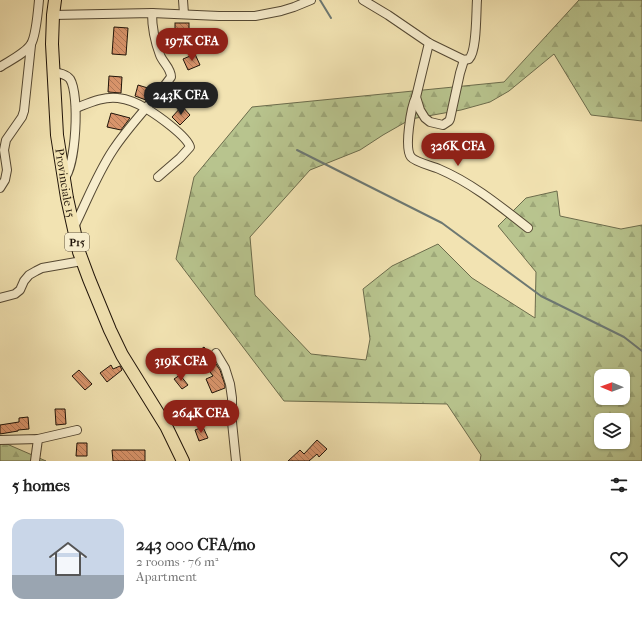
<!DOCTYPE html>
<html lang="en">
<head>
<meta charset="utf-8">
<style>
	body { margin:0; font-family:"IM FELL French Canon",serif; background:#f2f2f2; color:#222; height:100vh; display:flex; flex-direction:column; font-size:15px; white-space:nowrap }
	* { box-sizing:border-box; margin:0 }
	p { font-size:13px; color:#767676 }
	.icon { flex:none; width:22px; height:22px; fill:none; stroke:currentColor; stroke-width:2; stroke-linecap:round; stroke-linejoin:round }
	.map { position:relative; height:461px; overflow:hidden }
	.details { display:flex; flex-direction:column; background:#fff; flex:1 }
	.details>* { flex:none }
	.needle { width:26px; rotate:271deg }
	.buttons { position:absolute; left:594px; top:369px; display:grid; gap:8px }
	.buttons a { display:grid; place-items:center; width:36px; height:36px; border-radius:8px; background:#fff; box-shadow:0 1px 3px #0004; font-size:20px }
	.price { position:absolute; translate:-50% -34px; padding:0 9px; border-radius:14px; background:#8f2418; color:#fff; font-size:13px; line-height:26px; filter:drop-shadow(0 1px 2px #0008) }
	.price::after { content:''; position:absolute; left:50%; top:24px; width:12px; height:9px; margin-left:-6px; background:inherit; clip-path:polygon(0 0,100% 0,50% 100%) }
	.price.selected { background:#222; color:#fff }
	ul { padding:0; list-style:none }
	li { display:flex; align-items:center; gap:12px; height:100px; padding:0 12px }
	li span { display:grid; place-items:center; flex:none; width:112px; height:80px; border-radius:12px; color:#555 }
	li>.icon { margin-inline-start:auto }
	span .icon { width:48px; height:48px; fill:#fffc; stroke-width:1 }
	li b { font-size:17px }
	h2 { display:flex; justify-content:space-between; align-items:center; height:48px; padding:0 12px; font-size:17px }
	.map>svg:first-child { display:block }
	.forest { fill:url(#forest-firs); stroke:#6c6c4c; fill-rule:evenodd }
	.lines { fill:none; stroke-linecap:round; stroke-linejoin:round }
	.stream { stroke:#6d7872; stroke-width:2 }
	.building { fill:url(#building-back-hatch); stroke:#201409 }
	.minor-casing { stroke:#544833; stroke-width:10 }
	.primary-casing { stroke:#201409; stroke-width:14 }
	.minor { stroke:#f7edcd; stroke-width:8 }
	.primary { stroke:#f2e3b2; stroke-width:12 }
	.labels { text-anchor:middle; dominant-baseline:central; stroke-width:3.5; stroke-linejoin:round; paint-order:stroke }
	.shield { fill:#f7edcd; stroke:#605544; stroke-width:1 }
	.shield-label { font-size:11px; font-weight:bold; fill:#201409 }
	.street-label { font-size:12px; fill:#201409; stroke:#f7edcd }
</style>
</head>
<body>
<div class="map">
<svg width="642" height="461" viewBox="0 0 642 461">
	<defs>
		<pattern id="forest-firs" width="22" height="20" patternUnits="userSpaceOnUse"><rect width="22" height="20" fill="#b8c48e"/><path d="M5 1l3.5 6h-7zM16 11l3.5 6h-7z" fill="#9ea879"/></pattern>
		<pattern id="building-back-hatch" width="6" height="6" patternUnits="userSpaceOnUse"><rect width="6" height="6" fill="#d9956c"/><path d="M-1 5l2 2M0 0l6 6M5-1l2 2" fill="none" stroke="#b07857"/></pattern>
	</defs>
	<rect width="100%" height="100%" fill="#f2e3b2"/>
	<filter id="stains"><feTurbulence type="fractalNoise" baseFrequency=".005" numOctaves="4"/><feColorMatrix values="0 0 0 0 .2 0 0 0 0 .09 0 0 0 0 .02 0 0 0 .5 -.17"/></filter>
	<radialGradient id="worn" r=".72"><stop offset=".6" stop-color="#630" stop-opacity="0"/><stop offset="1" stop-color="#630" stop-opacity=".3"/></radialGradient>
	<g class="forest">
		<path d="M579,0H642V121L591,115L554,54L509,91L490,102L461,110L411,119L383,135L360,150L310,170L250,237L255,295L311,354L366,360L370,339L363,289L392,266L438,244L472,278L535,318L536,272L498,226L526,198L557,191L560,216L621,229L642,225V461H480L481,455L447,404L284,401L176,259L194,177L252,107L504,82ZM601,376H623V398H601ZM601,420H623V442H601Z"/>
		<path d="M0,441L46,461H0Z"/>
	</g>
	<g class="lines">
		<g class="stream">
			<path d="M320,0L331,18"/>
			<path d="M297,150L442,223L541,296L624,337L642,351"/>
		</g>
	</g>
	<g class="building">
		<rect x="175" y="23" width="14" height="15"/>
		<path d="M114,27L128,28L126,55L112,54Z"/>
		<path d="M195,54L200,65L188,70L183,59Z"/>
		<path d="M109,76L122,77L121,93L108,92Z"/>
		<path d="M138,85L151,89L149,96L146,100L135,96Z"/>
		<path d="M182,106L190,115L180,125L172,117Z"/>
		<path d="M111,113L130,118L121,130L107,127Z"/>
		<path d="M204,347L212,358L220,370L225,385V388L212,393L206,379L213,376L196,353Z"/>
		<path d="M111,365L113,369L120,366L122,370L107,382L100,373Z"/>
		<path d="M79,370L92,384L85,390L72,376Z"/>
		<path d="M180,375L188,385L182,389L174,379Z"/>
		<path d="M55,409H65L66,424L56,425Z"/>
		<path d="M28,417L29,429L18,430V431L0,434V425L19,422V418Z"/>
		<path d="M203,427L208,438L199,441L195,430Z"/>
		<path d="M317,440L327,449L319,457L317,454L309,461H288L300,450L304,454Z"/>
		<path d="M77,443H87V456H76Z"/>
		<path d="M112,450H145V461H113Z"/>
	</g>
	<g class="lines">
		<g class="minor-casing">
			<g id="minor">
				<path d="M183,0L184,14"/>
				<path d="M363,0L388,15L429,43L464,60L469,59C477,51 476,13 477,0"/>
				<path d="M53,15L152,13L219,16H255L281,11L294,7L311,0"/>
				<path d="M429,43L416,97L420,110L425,118L430,122L443,125L449,121L450,119L460,73L464,60"/>
				<path d="M0,67C9,61 26,53 31,44C36,36 38,11 39,0"/>
				<path d="M53,72C59,73 66,74 70,79C80,95 76,166 64,179"/>
				<path d="M416,97C411,107 404,148 411,157C415,162 432,166 439,169C472,183 500,206 528,228"/>
				<path d="M76,108C89,103 104,96 118,98C127,99 139,104 147,109C157,115 187,136 190,147L180,158L158,177"/>
				<path d="M0,188L5,180L7,170L4,150L6,140L22,117L24,111L31,45"/>
				<path d="M74,227C87,201 97,174 113,150C130,124 153,102 171,77C171,68 163,63 160,55C155,42 152,27 152,13"/>
				<path d="M0,298L15,294L20,290L24,281L29,275L36,271L42,268L82,261"/>
				<path d="M216,353L225,368L230,384L232,398V422L236,461"/>
				<path d="M0,440L38,439L77,430"/>
				<path d="M35,461L38,439"/>
			</g>
		</g>
		<g class="primary-casing">
			<g id="primary">
				<path id="s1" d="M55,0L53,15L52,44L57,135L67,198L79,252L89,279L110,330L122,355L166,426L183,461"/>
			</g>
		</g>
		<use href="#minor" class="minor"/>
		<use href="#primary" class="primary"/>
	</g>
	<g class="labels">
		<rect class="shield" x="65" y="233" width="24" height="18" rx="3"/>
		<g class="shield-label">
			<text x="77" y="242">P15</text>
		</g>
		<g class="street-label">
			<text stroke="none"><textPath href="#s1" startOffset="184">Provinciale 15</textPath></text>
		</g>
	</g>
	<rect width="100%" height="100%" filter="url(#stains)"/>
	<rect width="100%" height="100%" fill="url(#worn)"/>
</svg>
<div class="buttons">
<a><svg class="needle" viewBox="-14 -14 28 28"><path d="M0-13l5 13h-10z" fill="#e53935"/><path d="M0 13l5-13h-10z" fill="#767676"/></svg></a>
<a><svg class="icon" aria-label="layers" viewBox="0 0 24 24"><path d="M12 4l9 5-9 5-9-5zM3 14l9 5 9-5"/></svg></a>
</div>
<b class="price" style="left:192px;top:62px">197K CFA</b>
<b class="price selected" style="left:181px;top:116px">243K CFA</b>
<b class="price" style="left:458px;top:167px">326K CFA</b>
<b class="price" style="left:181px;top:382px">319K CFA</b>
<b class="price" style="left:201px;top:434px">264K CFA</b>
</div>
<section class="details">
<h2>5 homes<svg class="icon" aria-label="filters" viewBox="0 0 24 24"><path d="M4 7h16M4 17h16"/><circle cx="9" cy="7" r="2"/><circle cx="15" cy="17" r="2"/></svg></h2>
<ul>
<li><span style="background:linear-gradient(#c9d6e8 70%,#9aa5b1 0)"><svg class="icon" aria-label="home" viewBox="0 0 24 24"><path d="M3 11l9-7 9 7M6 9v11h12V9"/></svg></span><div><b>243 000 CFA/mo</b><p>2 rooms · 76 m²</p><p>Apartment</p></div><svg class="icon" aria-label="heart" viewBox="0 0 24 24"><path d="M12 20l-8-8c-3-5 5-10 8-4 3-6 11-1 8 4z"/></svg></li>
</ul>
</section>
</body>
</html>
